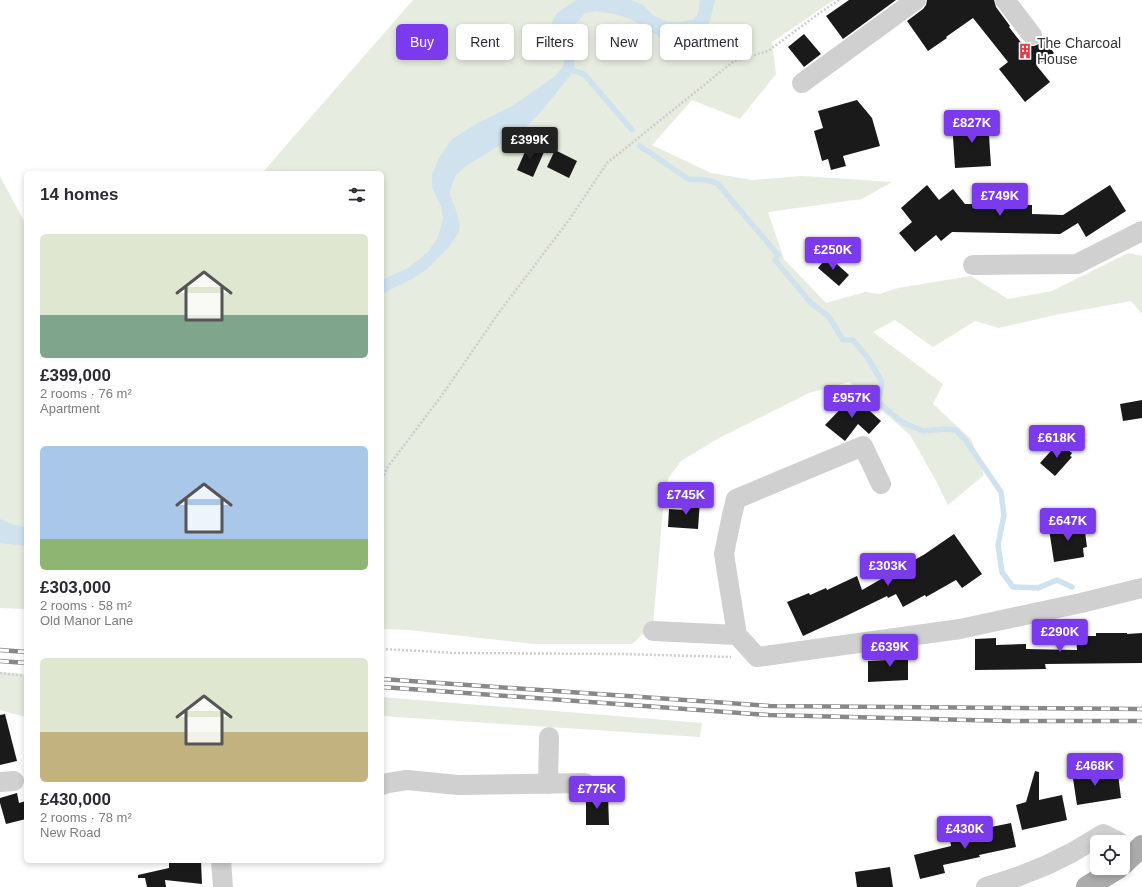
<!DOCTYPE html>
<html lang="en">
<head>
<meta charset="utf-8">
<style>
	body { margin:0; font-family:Arial,sans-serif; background:#f2f2f3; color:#2b2b33; height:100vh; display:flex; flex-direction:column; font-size:15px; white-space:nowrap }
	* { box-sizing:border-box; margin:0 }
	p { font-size:13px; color:#7c7c81 }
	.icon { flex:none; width:22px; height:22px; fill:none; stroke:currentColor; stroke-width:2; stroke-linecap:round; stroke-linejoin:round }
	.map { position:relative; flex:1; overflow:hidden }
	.sheet { position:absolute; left:24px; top:171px; width:360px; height:692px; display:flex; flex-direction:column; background:#fff; border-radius:6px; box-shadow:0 2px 6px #0003 }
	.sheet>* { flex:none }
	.hud { position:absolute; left:396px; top:24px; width:380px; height:36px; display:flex; gap:8px }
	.controls { position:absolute; left:1090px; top:835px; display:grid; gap:8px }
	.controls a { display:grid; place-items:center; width:40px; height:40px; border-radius:6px; background:#fff; box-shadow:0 2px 6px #0003; font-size:20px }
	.price { position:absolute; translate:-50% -34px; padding:0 9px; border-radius:4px; background:#7c3aed; color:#fff; font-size:13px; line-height:26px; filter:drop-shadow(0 1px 2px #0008) }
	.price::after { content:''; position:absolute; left:50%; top:24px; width:12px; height:9px; margin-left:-6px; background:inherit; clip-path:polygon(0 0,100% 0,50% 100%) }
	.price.selected { background:#222; color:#fff }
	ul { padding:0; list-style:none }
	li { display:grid; align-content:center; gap:8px; height:212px; padding:0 16px }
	li span { display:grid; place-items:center; height:124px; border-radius:6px; color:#555 }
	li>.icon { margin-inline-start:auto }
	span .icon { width:72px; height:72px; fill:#fffc; stroke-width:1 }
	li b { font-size:17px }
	h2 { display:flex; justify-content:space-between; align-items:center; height:48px; padding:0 16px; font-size:17px }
	.tag { padding:0 14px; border-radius:6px; background:#fff; box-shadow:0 2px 6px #0003; font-size:14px; line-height:36px }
	.tag.selected { background:#7c3aed; color:#fff }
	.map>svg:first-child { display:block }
	.green { fill:#e6ecdf }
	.water { fill:#cfe2ee }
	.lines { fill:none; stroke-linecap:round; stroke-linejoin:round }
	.stream { stroke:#cfe2ee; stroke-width:5.5 }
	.building { fill:#1a1a1a }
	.path { stroke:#cdcdcd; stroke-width:2.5; stroke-dasharray:2 2; stroke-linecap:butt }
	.minor { stroke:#d0d0d0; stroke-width:20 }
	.major { stroke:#ababab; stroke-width:22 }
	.rail-casing { stroke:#888; stroke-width:4.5 }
	.rail { stroke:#fff; stroke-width:3; stroke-dasharray:9; stroke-linecap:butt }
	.labels { text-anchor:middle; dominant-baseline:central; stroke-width:4; stroke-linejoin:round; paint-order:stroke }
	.poi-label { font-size:14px; fill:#333; stroke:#fff; text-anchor:start }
</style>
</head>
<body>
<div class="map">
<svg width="1142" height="887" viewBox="0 0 1142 887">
	<rect width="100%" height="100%" fill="#fff"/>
	<g class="green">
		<path d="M413,0H834L772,42L776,74L740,119L692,100L652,145L711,173L752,180L802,176L892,182L862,199L768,212L784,259L826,303L865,292L880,294L898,288L971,276L1008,299L1052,291L1128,253L1142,256V314L1131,301L1055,315L999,328L975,321L933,347L895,320L873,332L943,384L933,404L971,439L984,475L948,505L935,479L910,435L849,382L809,393L719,438L681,461L668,479L663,508L653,625L632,644H534L409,630L382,629V173H262Z"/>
		<path d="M0,176L26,225V609L0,608Z"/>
		<path d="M0,672L26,674V717L0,710Z"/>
		<path d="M382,697L702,723L700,737L382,716Z"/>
	</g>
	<g class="water">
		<path d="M576,0H631L642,4L654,16L668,22H682L694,19L698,14L700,0H715L711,16L707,29L696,40L680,44L664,40L644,26L628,18L615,14L596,11L585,13L574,26L569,41L574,57V69L569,77L539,114L519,134L482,156L466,166L456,175L451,187L450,196L455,207L460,225L459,232L448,248L426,270L410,280L382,294V280L408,268L428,252L438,237L443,219L441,206L432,188V174L439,158L452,139L478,123L512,106L554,77L563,67L565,58L562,49L553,39L550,27L556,14Z"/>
		<path d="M0,519L11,524L26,527V546L0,543Z"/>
	</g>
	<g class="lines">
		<g class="stream">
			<path d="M571,70L584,74L632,130"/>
			<path d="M640,146L688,179L706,180L717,183L778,255L775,260L811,303L829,317L843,340H853L868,358L882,382L878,402L902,422L923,431L944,429L956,430L966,441L1001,492L1004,515L998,545L1002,572L1013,587L1038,588L1057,580L1072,587"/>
		</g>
	</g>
	<g class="building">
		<path d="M849,0H896L843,39L826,16Z"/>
		<path d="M927,0H994L996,7L1010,26L1009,27L1026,49L1030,46H1034L1039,44L1043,38L1054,53L1037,66L1050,82L1025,102L999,69L1008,62L973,18L946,37L947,38L928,51L907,21L923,9L926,5Z"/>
		<path d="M804,34L821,54L804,67L788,47Z"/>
		<path d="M857,100L872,118L880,146L843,156L846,166L831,170L828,159L822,161L814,131L823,128L818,111Z"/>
		<path d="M988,120L991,166L955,168L952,122Z"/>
		<path d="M528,145L544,152L533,177L517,170Z"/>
		<path d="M555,150L577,161L569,178L547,167Z"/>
		<path d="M927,185L939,200L953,189L965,204L1032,205V214L1063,215L1110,185L1126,211L1086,237L1078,223L1060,234L952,232L941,241L936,235L915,252L899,233L912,222L901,208Z"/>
		<path d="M828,256L849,275L839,286L818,268Z"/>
		<path d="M853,396L881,421L869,434L858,424L845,441L825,425Z"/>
		<path d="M1142,400V418L1123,421L1120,404Z"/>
		<path d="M1059,442L1072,453L1070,456L1072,457L1055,476L1040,463Z"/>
		<path d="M685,499L700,500L698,529L668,527L669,509L684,510Z"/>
		<path d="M1084,524L1087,547L1083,548L1084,557L1054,562L1049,529Z"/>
		<path d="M954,534L982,574L962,588L956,580L926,597L925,595L903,607L896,594L888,598L887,596L844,617L803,636L787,602L809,593L810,595L826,588L827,590L857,576L862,590L925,554Z"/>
		<path d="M1096,633H1127V634L1142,633V663L1045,664L1046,669L975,670V639L996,638V645L1026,644V649L1077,650L1076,636H1096Z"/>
		<path d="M889,651H908V680L868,682V661L889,660Z"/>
		<path d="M5,714L17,761L0,765V715Z"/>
		<path d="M1093,769L1094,778L1118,774L1121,798L1077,805L1072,772Z"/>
		<path d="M1035,771L1039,772V800L1062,795L1067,820L1022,830L1016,805L1026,802Z"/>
		<path d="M17,793L19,803L26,801V819L6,824L0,803V798Z"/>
		<path d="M586,794H608L609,825H586Z"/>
		<path d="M1011,823L1016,847L979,855L980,857L943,865L945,873L920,879L914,855L951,846L950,839L986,831V828Z"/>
		<path d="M169,861H201L202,884L165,880L166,887H147L145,878H138V875L169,868Z"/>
		<path d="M890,867L893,887H857L855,872Z"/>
	</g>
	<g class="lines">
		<g class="path">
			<path d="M382,479L387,468L445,391L500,311L569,220L607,163L734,61L768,51L821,12L839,0"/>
			<path d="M382,649L456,653L622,654L731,657"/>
			<path d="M0,673L26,676"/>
		</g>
		<g class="minor">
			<path d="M1005,0L1032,35"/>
			<path d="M802,83L916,0"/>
			<path d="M973,265L1077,264L1142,231"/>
			<path d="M881,484L863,446L736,499L732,515L724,554L737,635L757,657L960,629L1081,603L1142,588"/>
			<path d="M653,631L737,635"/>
			<path d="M0,782L14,781"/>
			<path d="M548,784L549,737"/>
			<path d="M382,785L388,783L407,780L458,785L585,783"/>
			<path d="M221,861L223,887"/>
			<path d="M986,887L1017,877L1047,865L1073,852L1103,834L1119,842"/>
		</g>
		<g class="major">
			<path d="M1123,864L1137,851L1142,846"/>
			<path d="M1087,887L1118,868"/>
		</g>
		<g class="rail-casing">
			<g id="rail">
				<path d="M0,650L26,652"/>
				<path d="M0,661L26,663"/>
				<path d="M382,679L770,706L1142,709"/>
				<path d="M382,687L769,715L1009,721H1142"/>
			</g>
		</g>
		<use href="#rail" class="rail"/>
	</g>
	<defs>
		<g id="building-bare" transform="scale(1.2)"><path d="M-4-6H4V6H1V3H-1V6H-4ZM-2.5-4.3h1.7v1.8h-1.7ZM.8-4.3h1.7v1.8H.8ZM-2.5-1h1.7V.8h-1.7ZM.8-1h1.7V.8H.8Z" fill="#e63946" stroke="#fff" stroke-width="2.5" paint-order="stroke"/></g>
	</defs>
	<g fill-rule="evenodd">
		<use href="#building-bare" x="1025" y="51"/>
	</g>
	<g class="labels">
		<g class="poi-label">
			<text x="1037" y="43">The Charcoal<tspan x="1037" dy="16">House</tspan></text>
		</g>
	</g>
</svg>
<div class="controls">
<a><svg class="icon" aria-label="locate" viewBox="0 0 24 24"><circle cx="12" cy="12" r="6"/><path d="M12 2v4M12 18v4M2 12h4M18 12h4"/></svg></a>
</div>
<b class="price" style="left:972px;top:144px">£827K</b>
<b class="price selected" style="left:530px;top:161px">£399K</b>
<b class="price" style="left:1000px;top:217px">£749K</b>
<b class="price" style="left:833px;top:271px">£250K</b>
<b class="price" style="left:852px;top:419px">£957K</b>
<b class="price" style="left:1057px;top:459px">£618K</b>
<b class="price" style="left:686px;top:516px">£745K</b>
<b class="price" style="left:1068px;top:542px">£647K</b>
<b class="price" style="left:888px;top:587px">£303K</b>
<b class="price" style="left:1060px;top:653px">£290K</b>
<b class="price" style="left:890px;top:668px">£639K</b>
<b class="price" style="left:1095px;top:787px">£468K</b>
<b class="price" style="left:597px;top:810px">£775K</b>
<b class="price" style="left:965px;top:850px">£430K</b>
<div class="hud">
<a class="tag selected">Buy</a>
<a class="tag">Rent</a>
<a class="tag">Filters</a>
<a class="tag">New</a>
<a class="tag">Apartment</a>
</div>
<section class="sheet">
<h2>14 homes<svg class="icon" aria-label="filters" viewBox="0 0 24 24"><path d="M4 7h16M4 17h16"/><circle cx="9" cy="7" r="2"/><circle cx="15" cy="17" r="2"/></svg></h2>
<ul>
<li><span style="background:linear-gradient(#dfe7d0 65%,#7fa58c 0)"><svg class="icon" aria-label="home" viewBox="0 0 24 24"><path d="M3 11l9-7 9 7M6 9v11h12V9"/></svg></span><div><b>£399,000</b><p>2 rooms · 76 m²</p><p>Apartment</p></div></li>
<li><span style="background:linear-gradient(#a9c7e8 75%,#8fb573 0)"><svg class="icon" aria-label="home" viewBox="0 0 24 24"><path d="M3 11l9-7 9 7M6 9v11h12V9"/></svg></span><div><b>£303,000</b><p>2 rooms · 58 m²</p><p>Old Manor Lane</p></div></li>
<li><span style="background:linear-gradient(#dfe7d0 60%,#c2b280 0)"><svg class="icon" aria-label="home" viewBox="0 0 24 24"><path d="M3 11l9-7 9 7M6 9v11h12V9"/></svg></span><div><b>£430,000</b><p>2 rooms · 78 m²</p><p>New Road</p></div></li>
</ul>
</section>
</div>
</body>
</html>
